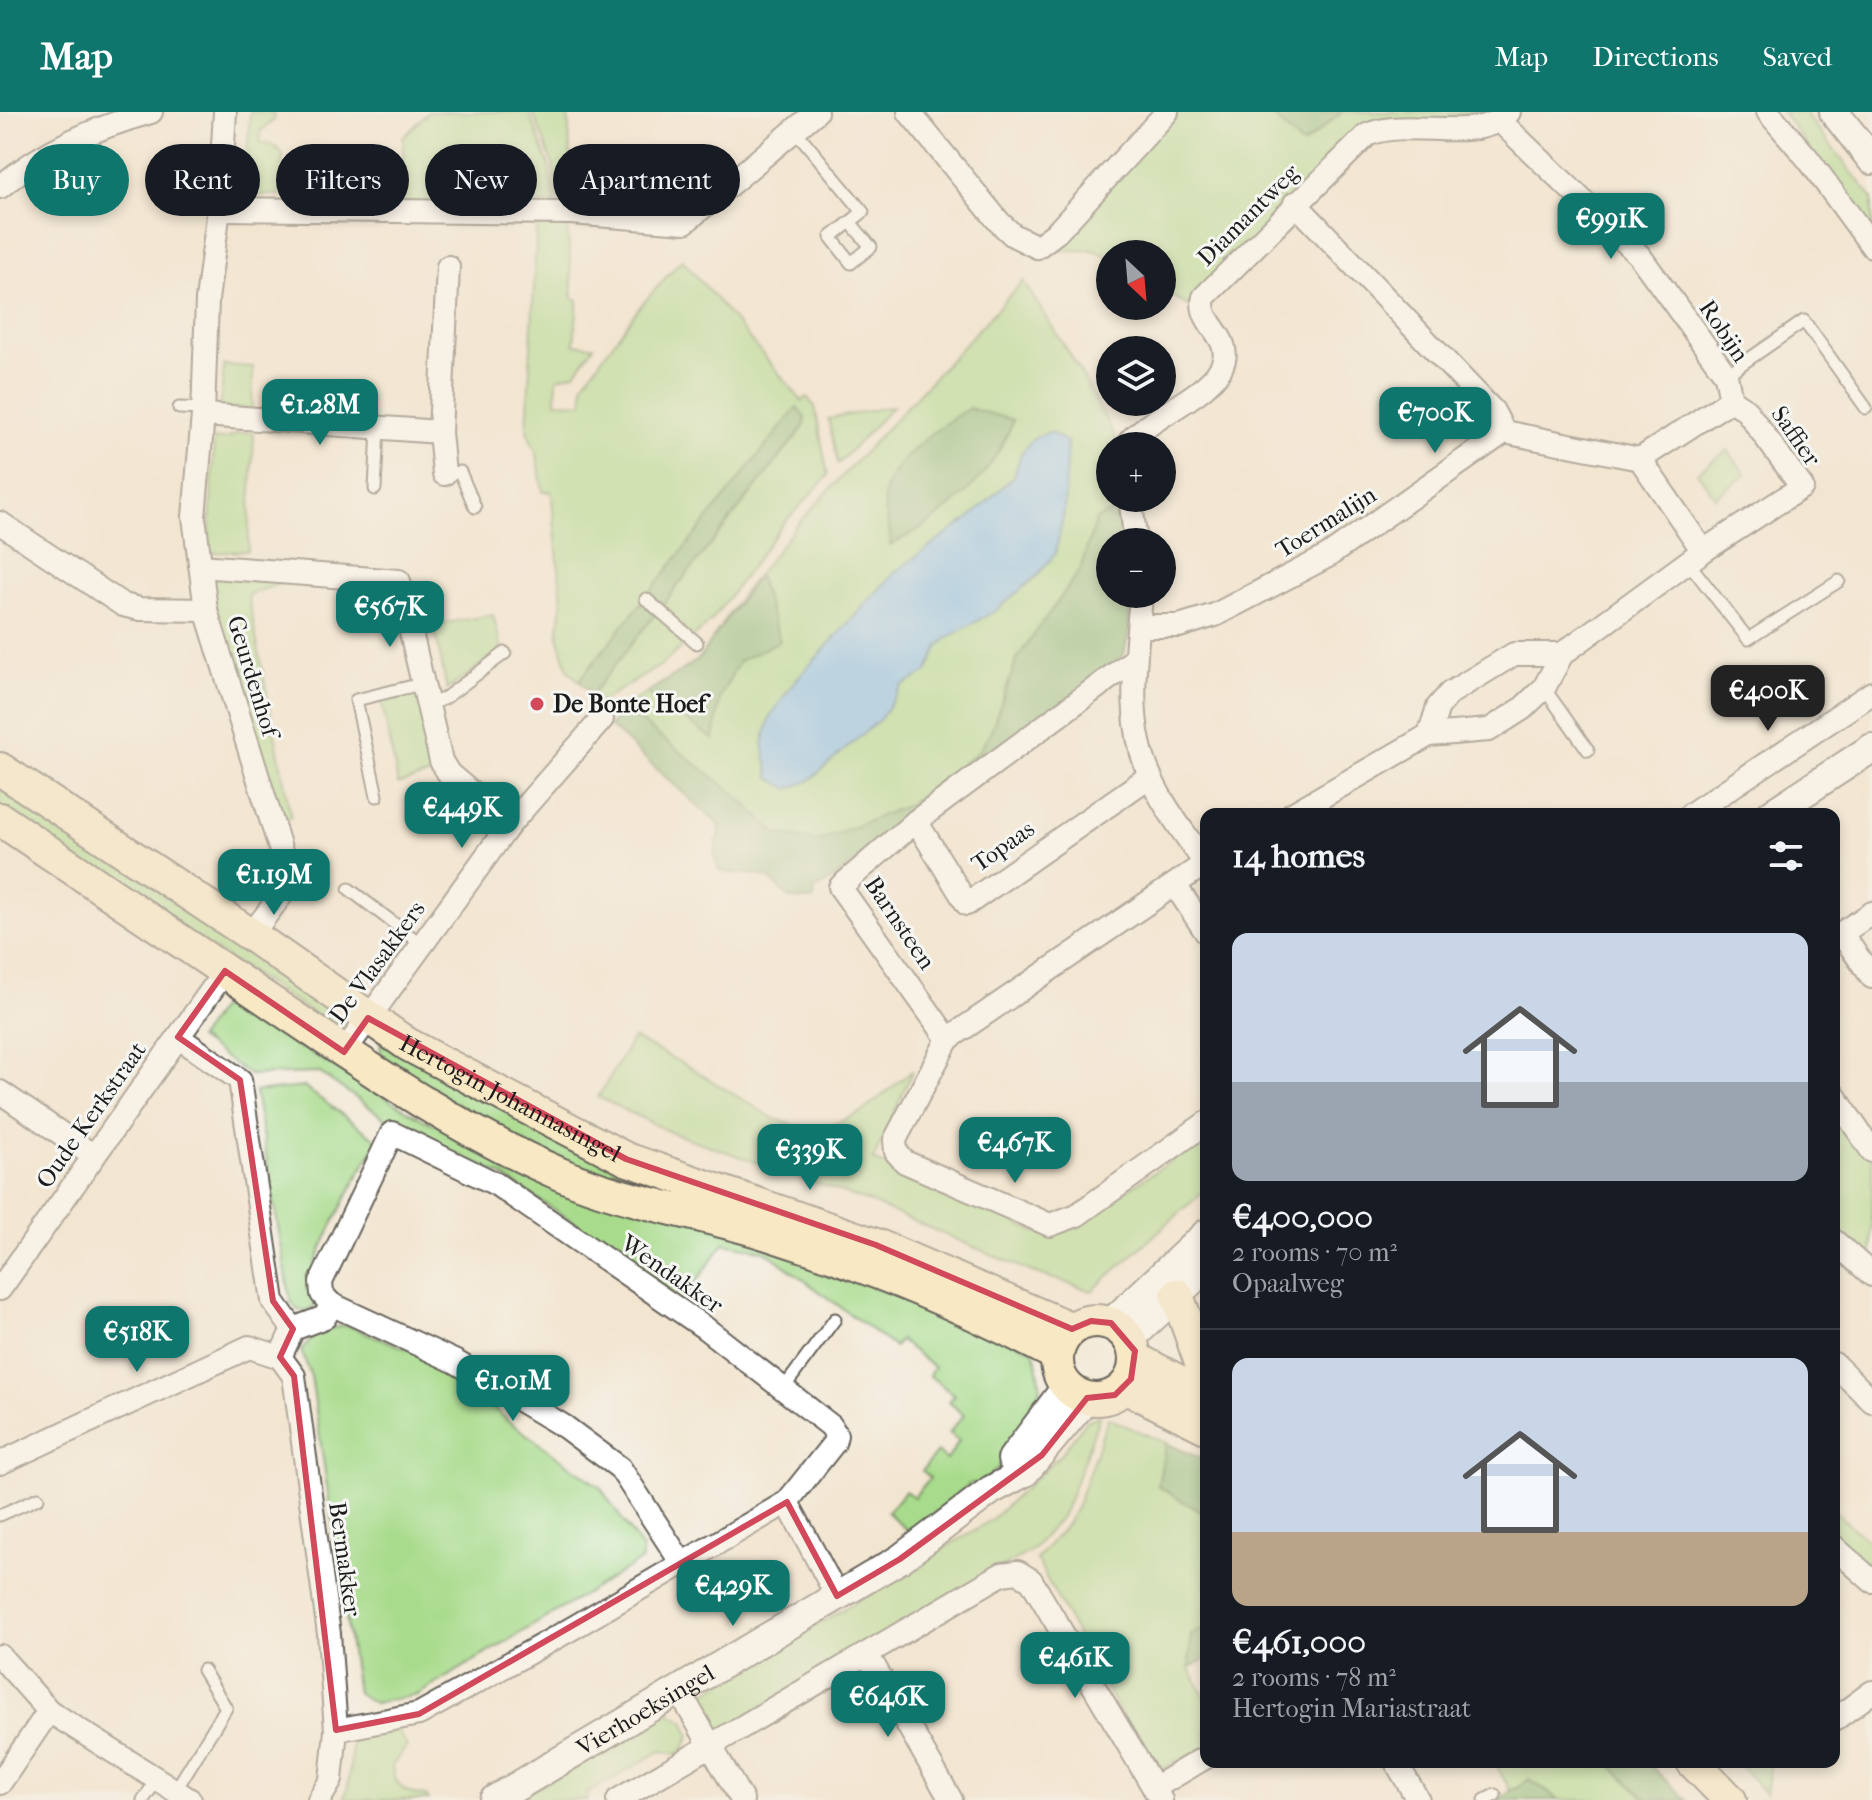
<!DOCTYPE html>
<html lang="en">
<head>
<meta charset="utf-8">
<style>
	body { margin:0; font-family:"IM FELL French Canon",serif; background:#20242c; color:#f1f3f6; height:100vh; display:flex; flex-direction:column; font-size:30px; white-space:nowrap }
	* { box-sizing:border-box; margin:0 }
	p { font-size:26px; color:#9ea1a6 }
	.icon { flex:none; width:44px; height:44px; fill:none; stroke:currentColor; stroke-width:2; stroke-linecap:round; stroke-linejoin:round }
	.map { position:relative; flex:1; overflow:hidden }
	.panel { position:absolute; left:1200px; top:696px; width:640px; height:960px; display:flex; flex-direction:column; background:#171b24; border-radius:16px; box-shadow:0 4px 12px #0003 }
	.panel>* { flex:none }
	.hud { position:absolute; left:24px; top:32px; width:760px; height:72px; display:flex; gap:16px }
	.needle { width:52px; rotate:154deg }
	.buttons { position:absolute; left:1096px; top:128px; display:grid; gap:16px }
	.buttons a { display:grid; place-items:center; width:80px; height:80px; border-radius:50%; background:#171b24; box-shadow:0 4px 12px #0003; font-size:40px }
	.price { position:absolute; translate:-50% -68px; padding:0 18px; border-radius:16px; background:#0f766e; color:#fff; font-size:26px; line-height:52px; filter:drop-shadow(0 2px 4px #0008) }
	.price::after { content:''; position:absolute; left:50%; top:48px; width:24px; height:18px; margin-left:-12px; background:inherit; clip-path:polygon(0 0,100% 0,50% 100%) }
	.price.selected { background:#222; color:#fff }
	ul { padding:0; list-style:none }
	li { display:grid; align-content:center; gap:16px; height:424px; padding:0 32px }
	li+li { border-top:2px solid #363941 }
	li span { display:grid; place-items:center; height:248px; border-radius:16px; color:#555 }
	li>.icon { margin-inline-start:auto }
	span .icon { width:144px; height:144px; fill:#fffc; stroke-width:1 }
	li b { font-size:34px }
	h2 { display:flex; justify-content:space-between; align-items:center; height:96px; padding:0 32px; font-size:34px }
	.tag { padding:0 28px; border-radius:36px; background:#171b24; box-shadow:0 4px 12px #0003; font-size:28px; line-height:72px }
	.tag.selected { background:#0f766e; color:#fff }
	header { display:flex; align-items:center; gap:48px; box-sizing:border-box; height:112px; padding:0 40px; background:#0f766e; color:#fff }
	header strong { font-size:38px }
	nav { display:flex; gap:44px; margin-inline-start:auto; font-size:28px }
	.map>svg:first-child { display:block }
	.green { fill:#a8db8b; stroke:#627c54; stroke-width:2 }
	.forest { fill:#86bb77; stroke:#516c4a; stroke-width:2 }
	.water { fill:#7bbef1; stroke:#4c6d86; stroke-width:2 }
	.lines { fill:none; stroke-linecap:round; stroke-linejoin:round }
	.service-casing { stroke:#67635b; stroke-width:15 }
	.minor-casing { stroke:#67635b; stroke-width:26 }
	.tertiary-casing { stroke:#67635b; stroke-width:32 }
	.secondary-casing { stroke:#67635b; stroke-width:36 }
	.service { stroke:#fff; stroke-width:11 }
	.minor { stroke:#fff; stroke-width:22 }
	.tertiary { stroke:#fff; stroke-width:28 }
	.secondary { stroke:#f8e8c3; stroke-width:32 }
	.marked { fill:none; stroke:#d1495b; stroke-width:6; stroke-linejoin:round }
	.poi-dot { fill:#d1495b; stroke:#f6f6f2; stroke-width:3 }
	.labels { text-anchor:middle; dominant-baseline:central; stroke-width:6; stroke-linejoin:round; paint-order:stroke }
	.street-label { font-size:24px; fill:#1c1c1c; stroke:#f6f6f2 }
	.poi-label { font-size:24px; font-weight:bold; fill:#1c1c1c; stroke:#f6f6f2; text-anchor:start }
</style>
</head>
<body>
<header>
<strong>Map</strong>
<nav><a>Map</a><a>Directions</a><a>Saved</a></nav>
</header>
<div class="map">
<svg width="1872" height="1688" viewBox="0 0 1872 1688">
	<rect width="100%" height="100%" fill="#f6f6f2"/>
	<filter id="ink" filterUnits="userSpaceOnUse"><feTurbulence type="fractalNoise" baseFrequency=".0125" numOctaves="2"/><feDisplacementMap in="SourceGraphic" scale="16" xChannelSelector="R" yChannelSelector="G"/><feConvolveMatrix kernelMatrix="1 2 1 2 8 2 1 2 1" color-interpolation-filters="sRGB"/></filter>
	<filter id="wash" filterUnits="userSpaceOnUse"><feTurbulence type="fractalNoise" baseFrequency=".006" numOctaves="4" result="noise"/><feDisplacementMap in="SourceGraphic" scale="32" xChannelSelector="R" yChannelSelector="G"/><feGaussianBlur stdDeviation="1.8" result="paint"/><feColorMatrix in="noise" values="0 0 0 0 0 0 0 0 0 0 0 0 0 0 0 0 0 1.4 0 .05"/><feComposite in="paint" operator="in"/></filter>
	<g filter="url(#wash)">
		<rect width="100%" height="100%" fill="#f3e6d1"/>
		<g class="green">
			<path d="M250,0H273L274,8L260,20L261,31L273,33L283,42L280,83H255L245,71Z"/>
			<path d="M428,0H529L549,54L555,92L403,91V26Z"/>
			<path d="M533,0H568L573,90L558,91L553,53Z"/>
			<path d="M1172,0H1269L1303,33L1342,0H1500L1494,5L1351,29L1187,194L1162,176V142L1110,145L1093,138L1049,139Z"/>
			<path d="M1782,0H1804L1872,86V120Z"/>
			<path d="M537,108L567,109L573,186L578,188L574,232L594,234L575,261L557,266L556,290L583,291V272L638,197L682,147L802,289L807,285L815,295L828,364L784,411L711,509L663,552L600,590L592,582L804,315L805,306L798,296L579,569L568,558L558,524L562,490L552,386L551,379L543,380L537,342L527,319Z"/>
			<path d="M1023,169L1076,252L1118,330L1110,334V386H1117L1124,430H1110V482H1130L1129,519L832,768L815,777L616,607L635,588L698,548L743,481L797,413Z"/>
			<path d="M224,253L253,255L252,297L220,296Z"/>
			<path d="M893,294L838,352L828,307Z"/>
			<path d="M238,321H254L248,439L209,441L214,327H227Z"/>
			<path d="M1728,338L1746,363L1715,385L1697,360Z"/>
			<path d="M194,462L299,465L248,483L291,705L278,712Z"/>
			<path d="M493,503L502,537L447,578L434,513Z"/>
			<path d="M418,577L440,660L398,672L381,587Z"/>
			<path d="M0,667L348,908L342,920L0,700Z"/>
			<path d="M224,890L424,1008L711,1111L1034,1238C1053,1313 1030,1321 982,1373L971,1371L910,1421L887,1400L905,1379L914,1385L930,1366L922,1359L937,1340L947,1348L959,1329L949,1321L964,1303L949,1290L954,1283L929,1263L934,1256L900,1228L894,1235L765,1139L724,1131L683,1189L575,1111L499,1062L418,1029L320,961L250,963L198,927Z"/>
			<path d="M633,926L691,956L773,1006L816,1020L862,1000L913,958L873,1048L1036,1120L1052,1121L1067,1117L1206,1026V1077L1092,1179L1032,1160L869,1090L670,1020L598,985Z"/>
			<path d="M380,930L710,1087L582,1055L525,1032L393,955L381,942Z"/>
			<path d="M304,975L380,1030C367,1041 312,1149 312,1166C312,1174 316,1183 318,1191L306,1199L298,1198L291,1190L255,980Z"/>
			<path d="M1834,991L1872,1045V1154L1834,1120Z"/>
			<path d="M346,1213L444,1251L507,1308L600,1375L642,1437V1448L417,1583L374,1591L357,1581L311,1264L301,1238L318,1220Z"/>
			<path d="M1100,1303L1068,1391L1060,1406L1032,1438L719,1620L698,1585L991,1408L1060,1343L1086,1309Z"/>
			<path d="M1108,1306L1166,1331L1158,1374L1206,1403V1515L1191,1523L1189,1556L1206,1586V1635L1153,1662L1036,1447L1067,1412L1077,1394Z"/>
			<path d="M1834,1399L1872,1432V1456L1834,1424Z"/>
			<path d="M671,1601L684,1609L690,1623L684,1637L677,1642L661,1639L588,1681L587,1688H516L660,1602Z"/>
			<path d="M396,1616L407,1634L392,1654C395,1674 406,1683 426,1684L429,1688H343L348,1676L352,1631L370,1621Z"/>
			<path d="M1494,1650H1607L1647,1688H1558L1530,1667L1511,1679Z"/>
			<path d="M1736,1650H1771L1766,1682Z"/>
		</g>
		<g class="forest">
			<path d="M1269,0H1342L1302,33Z"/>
			<path d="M797,295L805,306L804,314L592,582L579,569Z"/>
			<path d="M969,296L1013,308C994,365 942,408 890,433C892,416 883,401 884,384C887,351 942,312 969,296Z"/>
			<path d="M1119,397L1124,430H1110V482H1130L1129,519L1124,543L832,768L815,777L814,788L790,787C781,779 772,765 759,763C745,760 733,764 719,758L714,745L720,714L609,614L625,598L734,681L777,722L819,729L908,693L979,639L990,621L1018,545L1080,458L1096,407Z"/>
			<path d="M758,463L780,529L739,549L720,585L714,628L647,581L698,548Z"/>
			<path d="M1166,1331L1206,1349V1403L1158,1374Z"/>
			<path d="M1206,1515V1547L1189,1556L1191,1523Z"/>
			<path d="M1607,1650H1647L1687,1688H1647Z"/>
			<path d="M1530,1667L1558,1688H1497Z"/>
		</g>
		<path class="water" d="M1050,320L1067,330L1064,401L1055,442L1037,464L995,499L949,525L939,534L927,560L902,574L881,606L809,669L789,677L770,666L763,631L770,605L794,570L895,460L972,404L1014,364L1021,342L1033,326Z"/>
	</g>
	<g filter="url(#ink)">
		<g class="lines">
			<g class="service-casing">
				<g id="service">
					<path d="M795,18L863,100L831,125L851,151L871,135L850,110"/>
					<path d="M1726,263L1804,209L1866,296"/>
					<path d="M179,296L203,297"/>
					<path d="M444,362L460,360L475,395"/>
					<path d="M375,377L378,316"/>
					<path d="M1688,450L1748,527L1839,469"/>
					<path d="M646,487L697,531"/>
					<path d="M1544,576L1588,638"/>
					<path d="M427,594L445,586L505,541"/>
					<path d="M377,684L356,588L421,572"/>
					<path d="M349,777L421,832"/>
					<path d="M783,1277L835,1207"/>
					<path d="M0,1403L38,1386"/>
					<path d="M175,1679L226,1596L203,1558"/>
					<path d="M143,1688L157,1668"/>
					<path d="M1485,1688L1495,1683"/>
				</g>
			</g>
			<g class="minor-casing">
				<g id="minor">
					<path d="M225,0L219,97L207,188L203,303L194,405L206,498L285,752L288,774L251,823"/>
					<path d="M909,0L999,110L1013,123L1037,135L1057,120L1167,0"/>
					<path d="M1768,0L1809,48L1872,134"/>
					<path d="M1501,10L1639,143L1726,263L1731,288"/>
					<path d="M0,75C45,37 95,16 151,0"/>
					<path d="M219,97L571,101L685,110L816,0"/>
					<path d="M203,303L440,320"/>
					<path d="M1504,320L1640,347L1703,439L1802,375L1745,297L1731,288L1640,347"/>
					<path d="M1126,334C1145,306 1216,282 1224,248C1230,223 1197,210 1204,185L1367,23C1409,4 1479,34 1509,0"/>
					<path d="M444,362L440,320L448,155"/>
					<path d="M1130,386L1136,430"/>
					<path d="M0,411L123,493L140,497L206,498"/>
					<path d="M200,454L399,469L441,649L449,662L509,713"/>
					<path d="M1141,482C1137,543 1124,606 1150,664C1164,696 1187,724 1206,753"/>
					<path d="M1139,514H1179L1215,503L1328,444L1504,320L1493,299L1295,91"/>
					<path d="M1135,547L916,709L840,775L948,927L1206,751"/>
					<path d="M1429,623L1438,595L1450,581L1514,542H1562L1703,439"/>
					<path d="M1292,702L1429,623L1489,618L1522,597L1544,576L1562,542"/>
					<path d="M1691,702L1872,581"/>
					<path d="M916,709L967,792L1150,664"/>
					<path d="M1175,773L1206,820"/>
					<path d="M1841,821L1872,865"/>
					<path d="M1834,826L1872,801"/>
					<path d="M178,925L240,968L273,1189L293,1217L280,1245L294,1264L329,1522L336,1618L331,1668L319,1688"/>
					<path d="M948,927L895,1028L896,1040L905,1050L1050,1113L1077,1103L1206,1011"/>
					<path d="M344,940L509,713L602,607"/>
					<path d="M0,980L94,1044"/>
					<path d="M1834,983L1872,1039"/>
					<path d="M1834,1129L1872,1163"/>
					<path d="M0,1177L225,859"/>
					<path d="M331,1192L456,1250L565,1315L620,1356L681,1450"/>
					<path d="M293,1217L325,1205L331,1192L322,1182L321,1170L392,1021L496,1072L705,1216L831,1314L836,1323L834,1331L787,1390L571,1517L419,1602L336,1618"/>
					<path d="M1834,1252L1872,1289"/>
					<path d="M0,1351L249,1235L280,1245"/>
					<path d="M787,1390L837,1484"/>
					<path d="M1834,1435L1872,1469"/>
					<path d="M867,1542L951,1688"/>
					<path d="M0,1544L49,1599L190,1688"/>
					<path d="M679,1579L742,1688"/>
					<path d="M1834,1608L1872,1580"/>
					<path d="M1396,1650L1418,1688"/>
					<path d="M0,1671L49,1599"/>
					<path d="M1154,1676L1206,1645"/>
					<path d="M618,1688L1002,1462L1018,1460L1031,1468L1161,1688"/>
				</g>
			</g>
			<g class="tertiary-casing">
				<g id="tertiary">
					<path d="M1834,0L1872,48"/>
					<path d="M1771,702L1872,636"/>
					<path d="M1111,1211L1206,1122"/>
					<path d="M1130,1227L1206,1155"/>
					<path d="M1012,1347L1067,1274"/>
					<path id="s1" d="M494,1688L900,1447L991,1378L1025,1360L1087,1286"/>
				</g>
			</g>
			<g class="secondary-casing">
				<g id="secondary">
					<path id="s2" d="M0,657L251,823L407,932L524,994L626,1047L876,1133L1072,1217"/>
					<path d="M0,707C92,769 183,831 275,893C367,955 457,1018 560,1062C626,1091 699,1100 768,1122C868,1153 964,1194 1057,1243"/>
					<path d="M1177,1183L1206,1265"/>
					<circle cx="1096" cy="1248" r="39"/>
					<path d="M1136,1247L1206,1284"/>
					<path d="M1125,1275L1206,1315"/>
					<path d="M1693,1650L1730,1688"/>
				</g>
			</g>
			<use href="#service" class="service"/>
			<use href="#minor" class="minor"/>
			<use href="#tertiary" class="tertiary"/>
			<use href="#secondary" class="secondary"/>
		</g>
	</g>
	<path d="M0 0H1872V1688H0ZM225,859L344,940L368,906L626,1047L876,1133L1072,1217L1091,1209L1111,1211L1135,1239L1131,1267L1115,1283L1087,1286L1042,1343L900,1447L837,1484L787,1390L419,1602L336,1618L294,1264L280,1245L293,1217L273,1189L240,968L178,925Z" fill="#f3e6d1" fill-opacity=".55" fill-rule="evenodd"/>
	<path class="marked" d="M225,859L344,940L368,906L626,1047L876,1133L1072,1217L1091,1209L1111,1211L1135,1239L1131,1267L1115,1283L1087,1286L1042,1343L900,1447L837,1484L787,1390L419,1602L336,1618L294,1264L280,1245L293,1217L273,1189L240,968L178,925Z"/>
	<circle class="poi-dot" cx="537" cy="592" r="8"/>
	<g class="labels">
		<g class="street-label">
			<text transform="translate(1248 103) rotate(-45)">Diamantweg</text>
			<text transform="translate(1724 219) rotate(56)">Robijn</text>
			<text transform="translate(1796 324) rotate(55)">Saffier</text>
			<text transform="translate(1326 410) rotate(-32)">Toermalijn</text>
			<text transform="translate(253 564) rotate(73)">Geurdenhof</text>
			<text transform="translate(1003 734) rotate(-35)">Topaas</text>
			<text transform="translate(900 811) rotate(56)">Barnsteen</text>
			<text transform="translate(377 850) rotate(-54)">De Vlasakkers</text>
			<text stroke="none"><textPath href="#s2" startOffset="608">Hertogin Johannasingel</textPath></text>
			<text transform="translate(91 1003) rotate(-55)">Oude Kerkstraat</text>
			<text transform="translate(672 1162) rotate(35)">Wendakker</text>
			<text transform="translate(345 1447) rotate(82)">Bermakker</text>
			<text stroke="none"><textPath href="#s1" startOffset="176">Vierhoeksingel</textPath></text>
		</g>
		<g class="poi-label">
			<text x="553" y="592">De Bonte Hoef</text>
		</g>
	</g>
</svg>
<div class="buttons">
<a><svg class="needle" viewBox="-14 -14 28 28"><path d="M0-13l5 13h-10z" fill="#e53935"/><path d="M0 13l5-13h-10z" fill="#9ea1a6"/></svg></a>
<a><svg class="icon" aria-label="layers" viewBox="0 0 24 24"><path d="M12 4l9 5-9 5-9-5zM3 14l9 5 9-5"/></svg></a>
<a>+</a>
<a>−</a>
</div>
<b class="price" style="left:1611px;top:149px">€991K</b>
<b class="price" style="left:320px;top:335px">€1.28M</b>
<b class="price" style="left:1435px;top:343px">€700K</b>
<b class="price" style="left:390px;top:537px">€567K</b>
<b class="price selected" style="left:1768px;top:621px">€400K</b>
<b class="price" style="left:462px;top:738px">€449K</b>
<b class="price" style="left:274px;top:805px">€1.19M</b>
<b class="price" style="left:1015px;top:1073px">€467K</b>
<b class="price" style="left:810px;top:1080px">€339K</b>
<b class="price" style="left:137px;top:1262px">€518K</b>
<b class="price" style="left:513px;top:1311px">€1.01M</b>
<b class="price" style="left:733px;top:1516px">€429K</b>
<b class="price" style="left:1075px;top:1588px">€461K</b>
<b class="price" style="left:888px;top:1627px">€646K</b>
<div class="hud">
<a class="tag selected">Buy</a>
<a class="tag">Rent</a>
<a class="tag">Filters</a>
<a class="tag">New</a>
<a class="tag">Apartment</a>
</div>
<section class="panel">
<h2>14 homes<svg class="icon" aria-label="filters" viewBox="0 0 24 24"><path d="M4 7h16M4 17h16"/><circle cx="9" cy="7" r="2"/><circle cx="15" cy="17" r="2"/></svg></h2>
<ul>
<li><span style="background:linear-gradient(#c9d6e8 60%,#9aa5b1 0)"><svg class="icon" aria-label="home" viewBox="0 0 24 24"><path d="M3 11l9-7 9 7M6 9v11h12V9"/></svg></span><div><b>€400,000</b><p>2 rooms · 70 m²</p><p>Opaalweg</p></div></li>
<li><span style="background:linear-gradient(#c9d6e8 70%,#b9a48a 0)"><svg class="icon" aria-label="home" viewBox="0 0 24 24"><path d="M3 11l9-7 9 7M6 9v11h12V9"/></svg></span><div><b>€461,000</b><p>2 rooms · 78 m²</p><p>Hertogin Mariastraat</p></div></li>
</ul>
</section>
</div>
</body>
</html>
